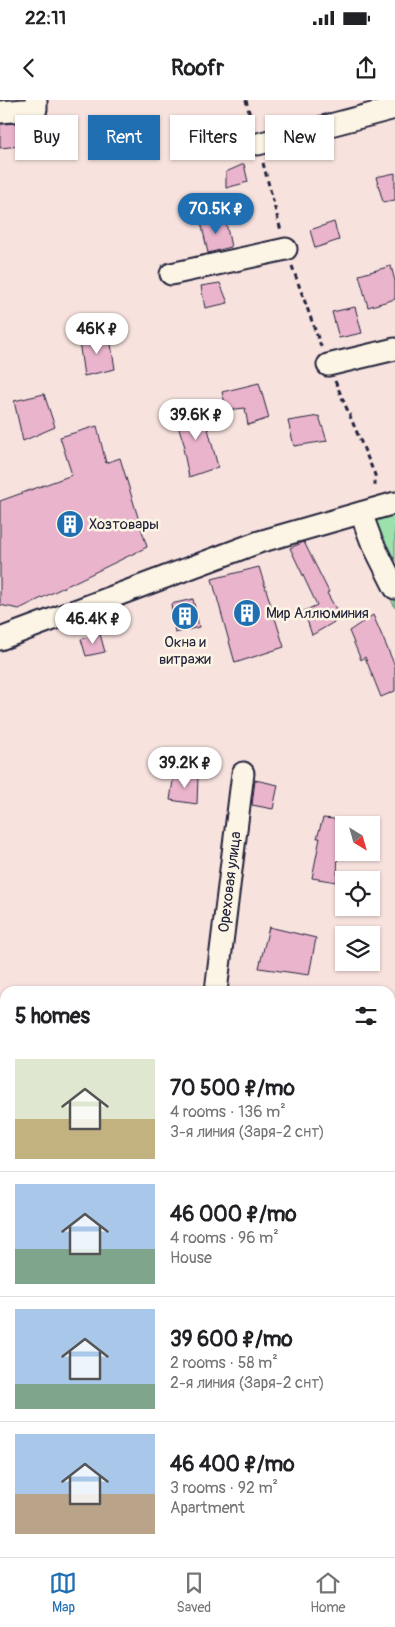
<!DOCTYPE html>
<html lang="en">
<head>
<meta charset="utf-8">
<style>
	body { margin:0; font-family:Pangolin,sans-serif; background:#f2f2f2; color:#202124; height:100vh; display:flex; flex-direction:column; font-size:19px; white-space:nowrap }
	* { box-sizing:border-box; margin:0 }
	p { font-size:16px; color:#757577 }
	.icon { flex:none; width:28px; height:28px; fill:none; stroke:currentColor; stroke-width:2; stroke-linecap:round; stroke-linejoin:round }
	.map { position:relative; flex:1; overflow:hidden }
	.panel { position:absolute; left:0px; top:886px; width:395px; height:571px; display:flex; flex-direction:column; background:#fff; border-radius:15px 15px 0 0; box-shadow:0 1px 4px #0004 }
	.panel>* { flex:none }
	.guide { position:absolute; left:15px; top:15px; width:365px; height:45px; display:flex; gap:10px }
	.needle { width:32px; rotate:143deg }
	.buttons { position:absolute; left:335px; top:716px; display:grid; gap:10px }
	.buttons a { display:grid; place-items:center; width:45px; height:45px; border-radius:0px; background:#fff; box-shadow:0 1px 4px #0004; font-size:25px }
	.price { position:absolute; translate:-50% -42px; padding:0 11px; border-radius:18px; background:#fff; color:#222; font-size:16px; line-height:32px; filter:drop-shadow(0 1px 2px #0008) }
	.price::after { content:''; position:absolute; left:50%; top:30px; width:15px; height:11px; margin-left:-8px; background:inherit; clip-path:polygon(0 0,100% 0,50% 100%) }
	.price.on { background:#1f6fb2; color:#fff }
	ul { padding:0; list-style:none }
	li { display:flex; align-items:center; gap:15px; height:125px; padding:0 15px }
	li+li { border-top:1px solid #e0e0e0 }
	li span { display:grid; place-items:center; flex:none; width:140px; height:100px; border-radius:0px; color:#555 }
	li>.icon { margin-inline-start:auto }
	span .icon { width:60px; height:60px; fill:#fffc; stroke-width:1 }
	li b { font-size:21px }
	h2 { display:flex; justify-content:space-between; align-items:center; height:60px; padding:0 15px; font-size:21px }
	.tag { padding:0 18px; border-radius:0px; background:#fff; box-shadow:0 1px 4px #0004; font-size:18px; line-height:45px }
	.tag.on { background:#1f6fb2; color:#fff }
	.status { display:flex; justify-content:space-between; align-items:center; height:35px; padding:0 25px; background:#fff; direction:ltr }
	.status svg { height:14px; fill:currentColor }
	header { display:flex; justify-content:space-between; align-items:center; height:65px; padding:0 15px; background:#fff; font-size:22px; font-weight:800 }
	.menu { display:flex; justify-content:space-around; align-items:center; height:70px; border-top:1px solid #e0e0e0; background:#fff; font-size:14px; color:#757577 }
	.menu a { display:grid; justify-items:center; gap:2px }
	.menu .on { color:#1f6fb2 }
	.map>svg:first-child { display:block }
	.green { fill:#9ce0ab; stroke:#5f8173 }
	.building { fill:#eab4cd; stroke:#22223b }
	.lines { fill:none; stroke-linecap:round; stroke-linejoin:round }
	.lane-casing { stroke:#22223b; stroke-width:14 }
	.street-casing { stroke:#22223b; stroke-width:25 }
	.path { stroke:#22223b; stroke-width:3; stroke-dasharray:5 4; stroke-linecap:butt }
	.lane { stroke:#fcf5e5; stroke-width:10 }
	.street { stroke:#fcf5e5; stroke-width:21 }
	.labels { text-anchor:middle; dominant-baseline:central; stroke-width:5; stroke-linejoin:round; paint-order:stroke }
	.poi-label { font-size:15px; fill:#22223b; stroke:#fcf5e5; text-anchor:start }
	.street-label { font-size:15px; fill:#22223b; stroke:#fcf5e5 }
</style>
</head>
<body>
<div class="status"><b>22:11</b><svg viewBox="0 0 49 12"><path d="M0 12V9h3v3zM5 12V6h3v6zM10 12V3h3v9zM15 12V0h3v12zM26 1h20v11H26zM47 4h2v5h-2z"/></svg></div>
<header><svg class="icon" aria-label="back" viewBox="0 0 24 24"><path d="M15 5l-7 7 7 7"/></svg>Roofr<svg class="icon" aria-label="share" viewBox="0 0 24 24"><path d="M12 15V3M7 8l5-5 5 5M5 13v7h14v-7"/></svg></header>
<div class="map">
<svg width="395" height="1457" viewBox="0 0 395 1457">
	<rect width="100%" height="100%" fill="#f7e2de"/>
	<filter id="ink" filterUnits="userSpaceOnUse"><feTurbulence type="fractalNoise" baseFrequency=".02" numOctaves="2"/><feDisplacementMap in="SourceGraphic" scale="10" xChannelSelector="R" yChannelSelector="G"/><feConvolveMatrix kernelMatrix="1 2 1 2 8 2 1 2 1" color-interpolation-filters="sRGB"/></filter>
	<g filter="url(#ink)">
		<path class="green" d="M395,408V508L355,422Z"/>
		<g class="building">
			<path d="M225,14L232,42L204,49L197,25Z"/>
			<path d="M20,23V46L0,48V24Z"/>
			<path d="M244,64L248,82L226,88V72Z"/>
			<path d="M395,73V100L383,102L376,77Z"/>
			<path d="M225,118L231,147L208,153L201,122Z"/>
			<path d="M334,122L339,140L315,148L310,130Z"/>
			<path d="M391,166L395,181V199L368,207L359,175Z"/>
			<path d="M220,183L228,203L205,208L201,186Z"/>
			<path d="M355,207L362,233L339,238L332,212Z"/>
			<path d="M109,232L115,269L84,276L79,241Z"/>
			<path d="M259,283L269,318L248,325L245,308L227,310L222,292Z"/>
			<path d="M44,294L55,327L23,341L14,301Z"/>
			<path d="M202,306L218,367L189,377L183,348L185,347L174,313Z"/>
			<path d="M319,316L327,341L294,346L288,321Z"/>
			<path d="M97,326L106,363L120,358L147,447L19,509L0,505V401L72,375L60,337Z"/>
			<path d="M304,442L329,492L327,493L341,518L312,535L304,511L317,505L290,448Z"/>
			<path d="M259,467L284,547L235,563L212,479Z"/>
			<path d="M193,499L199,527L175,533L171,504Z"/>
			<path d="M373,515L395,566V591L381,597L365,557L361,560L349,531Z"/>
			<path d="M100,534L105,552L86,556L81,539Z"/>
			<path d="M174,674L198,676L197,704L170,700Z"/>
			<path d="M255,680L278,685L273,709L252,705Z"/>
			<path d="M323,718L344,720V739H338L337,782L312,778L320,738H317Z"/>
			<path d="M269,827L316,838L309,875L259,868Z"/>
		</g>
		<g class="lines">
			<g class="lane-casing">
				<path id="lane" d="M0,1100H5"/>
			</g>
			<g class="street-casing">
				<g id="street">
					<path d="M0,12L36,9V0"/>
					<path d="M258,44L395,8"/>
					<path d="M171,174L286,149"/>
					<path d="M328,265L395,249"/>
					<path d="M361,413L371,440L395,488"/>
					<path d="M0,539L259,442L395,403"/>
					<path id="s1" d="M216,891L243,673"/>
					<path d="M0,1291H5"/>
					<path d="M390,1323H395"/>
					<path d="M186,1452L187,1457"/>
				</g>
			</g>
			<g class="path">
				<path d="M246,0L253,28"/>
				<path d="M263,63L281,131"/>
				<path d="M292,166L322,249"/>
				<path d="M335,281L375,375V389"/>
			</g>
			<use href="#lane" class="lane"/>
			<use href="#street" class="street"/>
		</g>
	</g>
	<defs>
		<g id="building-disc" transform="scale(1.4375)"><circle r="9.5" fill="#1f6fb2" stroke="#fcf5e5"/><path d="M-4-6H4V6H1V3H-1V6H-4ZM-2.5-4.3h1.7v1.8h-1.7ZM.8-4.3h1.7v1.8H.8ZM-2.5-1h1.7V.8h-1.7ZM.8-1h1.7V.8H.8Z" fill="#fff"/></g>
	</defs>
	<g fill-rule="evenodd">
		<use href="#building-disc" x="70" y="424"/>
		<use href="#building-disc" x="247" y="513"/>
		<use href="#building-disc" x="185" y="516"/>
	</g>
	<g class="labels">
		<g class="poi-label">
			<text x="89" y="424">Хозтовары</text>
			<text x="266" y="513">Мир Аллюминия</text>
			<text x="185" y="542" text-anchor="middle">Окна и<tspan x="185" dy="17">витражи</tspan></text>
		</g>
		<g class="street-label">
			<text stroke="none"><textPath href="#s1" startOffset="110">Ореховая улица</textPath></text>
		</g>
	</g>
</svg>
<div class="buttons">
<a><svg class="needle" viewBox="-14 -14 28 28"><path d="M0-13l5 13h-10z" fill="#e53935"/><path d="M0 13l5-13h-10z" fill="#757577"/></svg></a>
<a><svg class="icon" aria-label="locate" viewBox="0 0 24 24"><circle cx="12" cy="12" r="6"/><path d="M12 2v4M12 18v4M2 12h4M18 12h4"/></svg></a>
<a><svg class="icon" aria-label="layers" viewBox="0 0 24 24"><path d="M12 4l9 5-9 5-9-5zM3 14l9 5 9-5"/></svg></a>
</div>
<b class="price on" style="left:216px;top:135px">70.5K ₽</b>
<b class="price" style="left:97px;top:255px">46K ₽</b>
<b class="price" style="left:196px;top:341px">39.6K ₽</b>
<b class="price" style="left:93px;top:545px">46.4K ₽</b>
<b class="price" style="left:185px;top:689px">39.2K ₽</b>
<div class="guide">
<a class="tag">Buy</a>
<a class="tag on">Rent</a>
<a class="tag">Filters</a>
<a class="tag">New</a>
</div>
<section class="panel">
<h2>5 homes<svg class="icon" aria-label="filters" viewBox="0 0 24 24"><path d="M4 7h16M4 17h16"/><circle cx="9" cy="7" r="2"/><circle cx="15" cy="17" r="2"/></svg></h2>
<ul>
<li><span style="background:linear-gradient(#dfe7d0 60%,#c2b280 0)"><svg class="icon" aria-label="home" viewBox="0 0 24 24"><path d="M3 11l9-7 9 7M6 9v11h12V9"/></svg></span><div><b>70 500 ₽/mo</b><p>4 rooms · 136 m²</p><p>3-я линия (Заря-2 снт)</p></div></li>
<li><span style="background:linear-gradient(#a9c7e8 65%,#7fa58c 0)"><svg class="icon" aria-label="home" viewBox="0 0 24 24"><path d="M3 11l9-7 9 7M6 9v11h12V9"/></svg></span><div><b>46 000 ₽/mo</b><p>4 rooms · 96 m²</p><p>House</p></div></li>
<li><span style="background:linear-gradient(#a9c7e8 75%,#7fa58c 0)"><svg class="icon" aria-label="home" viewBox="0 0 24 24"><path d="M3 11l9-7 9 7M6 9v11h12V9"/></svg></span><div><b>39 600 ₽/mo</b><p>2 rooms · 58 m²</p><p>2-я линия (Заря-2 снт)</p></div></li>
<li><span style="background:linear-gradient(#a9c7e8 60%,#b9a48a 0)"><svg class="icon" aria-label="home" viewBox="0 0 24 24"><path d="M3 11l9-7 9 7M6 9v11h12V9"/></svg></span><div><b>46 400 ₽/mo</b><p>3 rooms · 92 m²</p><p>Apartment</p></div></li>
</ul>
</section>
</div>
<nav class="menu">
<a class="on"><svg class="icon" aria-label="map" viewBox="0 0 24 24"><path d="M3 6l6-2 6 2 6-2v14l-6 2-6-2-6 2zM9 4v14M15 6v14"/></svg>Map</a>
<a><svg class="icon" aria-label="saved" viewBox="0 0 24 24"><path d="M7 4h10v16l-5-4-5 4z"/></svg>Saved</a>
<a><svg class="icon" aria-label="home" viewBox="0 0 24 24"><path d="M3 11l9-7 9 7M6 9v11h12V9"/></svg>Home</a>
</nav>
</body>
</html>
